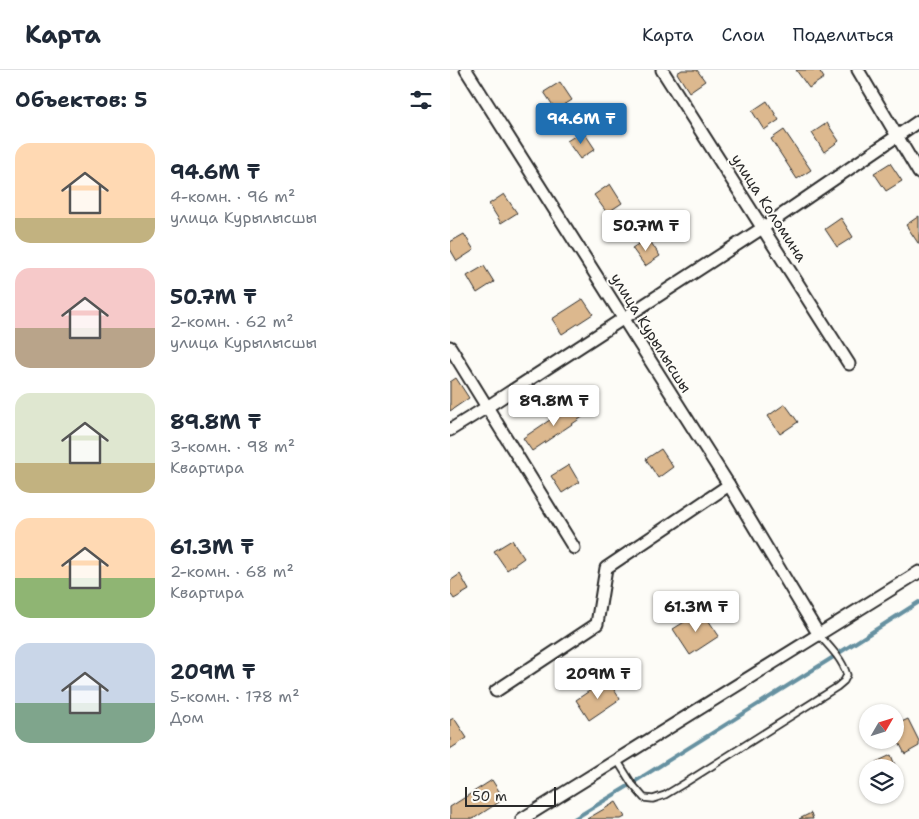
<!DOCTYPE html>
<html lang="ru">
<head>
<meta charset="utf-8">
<style>
	body { margin:0; font-family:"Shantell Sans",sans-serif; background:#f2f2f3; color:#1f2937; height:100vh; display:flex; flex-direction:column; font-size:19px; white-space:nowrap }
	* { box-sizing:border-box; margin:0 }
	p { font-size:16px; color:#747a83 }
	.icon { flex:none; width:28px; height:28px; fill:none; stroke:currentColor; stroke-width:2; stroke-linecap:round; stroke-linejoin:round }
	.map { position:relative; flex:1; overflow:hidden }
	.sheet { display:flex; flex-direction:column; background:#fff; width:450px }
	.sheet>* { flex:none }
	.needle { width:32px; rotate:51deg }
	.tools { position:absolute; left:409px; top:634px; display:grid; gap:10px }
	.tools a { display:grid; place-items:center; width:45px; height:45px; border-radius:50%; background:#fff; box-shadow:0 1px 4px #0004; font-size:25px }
	.scale { position:absolute; left:15px; bottom:12px; width:91px; box-sizing:border-box; padding-left:5px; border:2px solid #2b2b2b; border-top:0; font-size:14px; line-height:18px; white-space:nowrap; color:#2b2b2b; -webkit-text-stroke:4px #fdfcf7; paint-order:stroke }
	.price { position:absolute; translate:-50% -42px; padding:0 11px; border-radius:5px; background:#fff; color:#222; font-size:16px; line-height:32px; filter:drop-shadow(0 1px 2px #0008) }
	.price::after { content:''; position:absolute; left:50%; top:30px; width:15px; height:11px; margin-left:-8px; background:inherit; clip-path:polygon(0 0,100% 0,50% 100%) }
	.price.on { background:#1f6fb2; color:#fff }
	ul { padding:0; list-style:none }
	li { display:flex; align-items:center; gap:15px; height:125px; padding:0 15px }
	li span { display:grid; place-items:center; flex:none; width:140px; height:100px; border-radius:15px; color:#555 }
	li>.icon { margin-inline-start:auto }
	span .icon { width:60px; height:60px; fill:#fffc; stroke-width:1 }
	li b { font-size:21px }
	h2 { display:flex; justify-content:space-between; align-items:center; height:60px; padding:0 15px; font-size:21px }
	header { display:flex; align-items:center; gap:30px; box-sizing:border-box; height:70px; padding:0 25px; background:#fff; border-bottom:1px solid #e0e1e3 }
	header strong { font-size:24px }
	nav { display:flex; gap:28px; margin-inline-start:auto; font-size:18px }
	main { display:flex; flex:1; min-height:0 }
	.map>svg:first-child { display:block }
	.lines { fill:none; stroke-linecap:round; stroke-linejoin:round }
	.stream { stroke:#6691a1; stroke-width:4 }
	.building { fill:#dcb88e; stroke:#2b2b2b }
	.lane-casing { stroke:#2b2b2b; stroke-width:9 }
	.street-casing { stroke:#2b2b2b; stroke-width:15 }
	.lane { stroke:#fdfcf7; stroke-width:5.5 }
	.street { stroke:#fdfcf7; stroke-width:11 }
	.labels { text-anchor:middle; dominant-baseline:central; stroke-width:4; stroke-linejoin:round; paint-order:stroke }
	.street-label { font-size:15px; fill:#2b2b2b; stroke:#fdfcf7 }
</style>
</head>
<body>
<header>
<strong>Карта</strong>
<nav><a>Карта</a><a>Слои</a><a>Поделиться</a></nav>
</header>
<main>
<section class="sheet">
<h2>Объектов: 5<svg class="icon" aria-label="filters" viewBox="0 0 24 24"><path d="M4 7h16M4 17h16"/><circle cx="9" cy="7" r="2"/><circle cx="15" cy="17" r="2"/></svg></h2>
<ul>
<li><span style="background:linear-gradient(#ffd9b3 75%,#c2b280 0)"><svg class="icon" aria-label="home" viewBox="0 0 24 24"><path d="M3 11l9-7 9 7M6 9v11h12V9"/></svg></span><div><b>94.6M ₸</b><p>4-комн. · 96 m²</p><p>улица Курылысшы</p></div></li>
<li><span style="background:linear-gradient(#f6c9c9 60%,#b9a48a 0)"><svg class="icon" aria-label="home" viewBox="0 0 24 24"><path d="M3 11l9-7 9 7M6 9v11h12V9"/></svg></span><div><b>50.7M ₸</b><p>2-комн. · 62 m²</p><p>улица Курылысшы</p></div></li>
<li><span style="background:linear-gradient(#dfe7d0 70%,#c2b280 0)"><svg class="icon" aria-label="home" viewBox="0 0 24 24"><path d="M3 11l9-7 9 7M6 9v11h12V9"/></svg></span><div><b>89.8M ₸</b><p>3-комн. · 98 m²</p><p>Квартира</p></div></li>
<li><span style="background:linear-gradient(#ffd9b3 60%,#8fb573 0)"><svg class="icon" aria-label="home" viewBox="0 0 24 24"><path d="M3 11l9-7 9 7M6 9v11h12V9"/></svg></span><div><b>61.3M ₸</b><p>2-комн. · 68 m²</p><p>Квартира</p></div></li>
<li><span style="background:linear-gradient(#c9d6e8 60%,#7fa58c 0)"><svg class="icon" aria-label="home" viewBox="0 0 24 24"><path d="M3 11l9-7 9 7M6 9v11h12V9"/></svg></span><div><b>209M ₸</b><p>5-комн. · 178 m²</p><p>Дом</p></div></li>
</ul>
</section>
<div class="map">
<svg width="469" height="749" viewBox="0 0 469 749">
	<rect width="100%" height="100%" fill="#fdfcf7"/>
	<filter id="ink" filterUnits="userSpaceOnUse"><feTurbulence type="fractalNoise" baseFrequency=".02" numOctaves="2"/><feDisplacementMap in="SourceGraphic" scale="10" xChannelSelector="R" yChannelSelector="G"/><feConvolveMatrix kernelMatrix="1 2 1 2 8 2 1 2 1" color-interpolation-filters="sRGB"/></filter>
	<g filter="url(#ink)">
		<g class="lines">
			<g class="stream">
				<path d="M389,583L469,532"/>
				<path d="M184,712L385,586"/>
				<path d="M124,749L180,715"/>
			</g>
		</g>
		<g class="building">
			<path d="M232,0H247L255,11L239,22L227,3Z"/>
			<path d="M346,0H369L374,8L359,18Z"/>
			<path d="M110,12L122,30L106,40L94,22Z"/>
			<path d="M317,31L329,50L314,60L302,41Z"/>
			<path d="M377,53L389,71L374,82L362,63Z"/>
			<path d="M334,60L361,100L347,109L321,69Z"/>
			<path d="M133,61L145,79L130,89L117,71Z"/>
			<path d="M440,93L452,111L436,121L424,103Z"/>
			<path d="M160,114L172,133L157,143L144,125Z"/>
			<path d="M54,124L67,143L51,153L39,134Z"/>
			<path d="M469,146V173H468L456,155Z"/>
			<path d="M391,148L403,167L387,177L375,159Z"/>
			<path d="M14,164L24,180L7,191L0,179V172Z"/>
			<path d="M198,168L210,186L195,196L182,178Z"/>
			<path d="M34,196L44,212L27,223L17,206Z"/>
			<path d="M133,229L143,244L112,264L102,249Z"/>
			<path d="M6,308L19,328L0,341V312Z"/>
			<path d="M125,333L134,346L82,381L73,368Z"/>
			<path d="M335,334L348,352L330,364L318,346Z"/>
			<path d="M211,379L223,397L208,408L196,389Z"/>
			<path d="M119,395L129,412L112,423L101,406Z"/>
			<path d="M62,470L74,488L57,500L44,481Z"/>
			<path d="M10,504L19,520L4,529L0,523V511Z"/>
			<path d="M252,541L269,566L240,585L223,559Z"/>
			<path d="M157,609L170,629L139,650L126,630Z"/>
			<path d="M4,648L17,668L0,679V650Z"/>
			<path d="M458,649L469,671V676L455,684L445,665V655Z"/>
			<path d="M441,685L446,698H429L426,692Z"/>
			<path d="M42,710L54,729L23,749H0V737Z"/>
			<path d="M166,732L175,747L171,749H137Z"/>
			<path d="M361,743L363,749H349Z"/>
		</g>
		<g class="lines">
			<g class="lane-casing">
				<path id="lane" d="M167,690L182,714L194,728L203,729L215,725L235,713L387,617L394,611L397,605C392,589 380,577 369,565"/>
			</g>
			<g class="street-casing">
				<g id="street">
					<path d="M16,0L279,415L369,565"/>
					<path d="M212,0L399,294"/>
					<path d="M408,0L469,103"/>
					<path d="M0,277L124,478"/>
					<path d="M0,360L37,337L314,157L469,51"/>
					<path d="M46,621L147,554L156,498L279,415"/>
					<path d="M72,749L469,502"/>
				</g>
			</g>
			<use href="#lane" class="lane"/>
			<use href="#street" class="street"/>
		</g>
	</g>
	<g class="labels">
		<g class="street-label">
			<text transform="translate(319 138) rotate(57)">улица Коломина</text>
			<text transform="translate(201 263) rotate(58)">улица Курылысшы</text>
		</g>
	</g>
</svg>
<div class="tools">
<a><svg class="needle" viewBox="-14 -14 28 28"><path d="M0-13l5 13h-10z" fill="#e53935"/><path d="M0 13l5-13h-10z" fill="#747a83"/></svg></a>
<a><svg class="icon" aria-label="layers" viewBox="0 0 24 24"><path d="M12 4l9 5-9 5-9-5zM3 14l9 5 9-5"/></svg></a>
</div>
<div class="scale">50 m</div>
<b class="price on" style="left:131px;top:75px">94.6M ₸</b>
<b class="price" style="left:196px;top:182px">50.7M ₸</b>
<b class="price" style="left:104px;top:357px">89.8M ₸</b>
<b class="price" style="left:246px;top:563px">61.3M ₸</b>
<b class="price" style="left:148px;top:630px">209M ₸</b>
</div>
</main>
</body>
</html>
